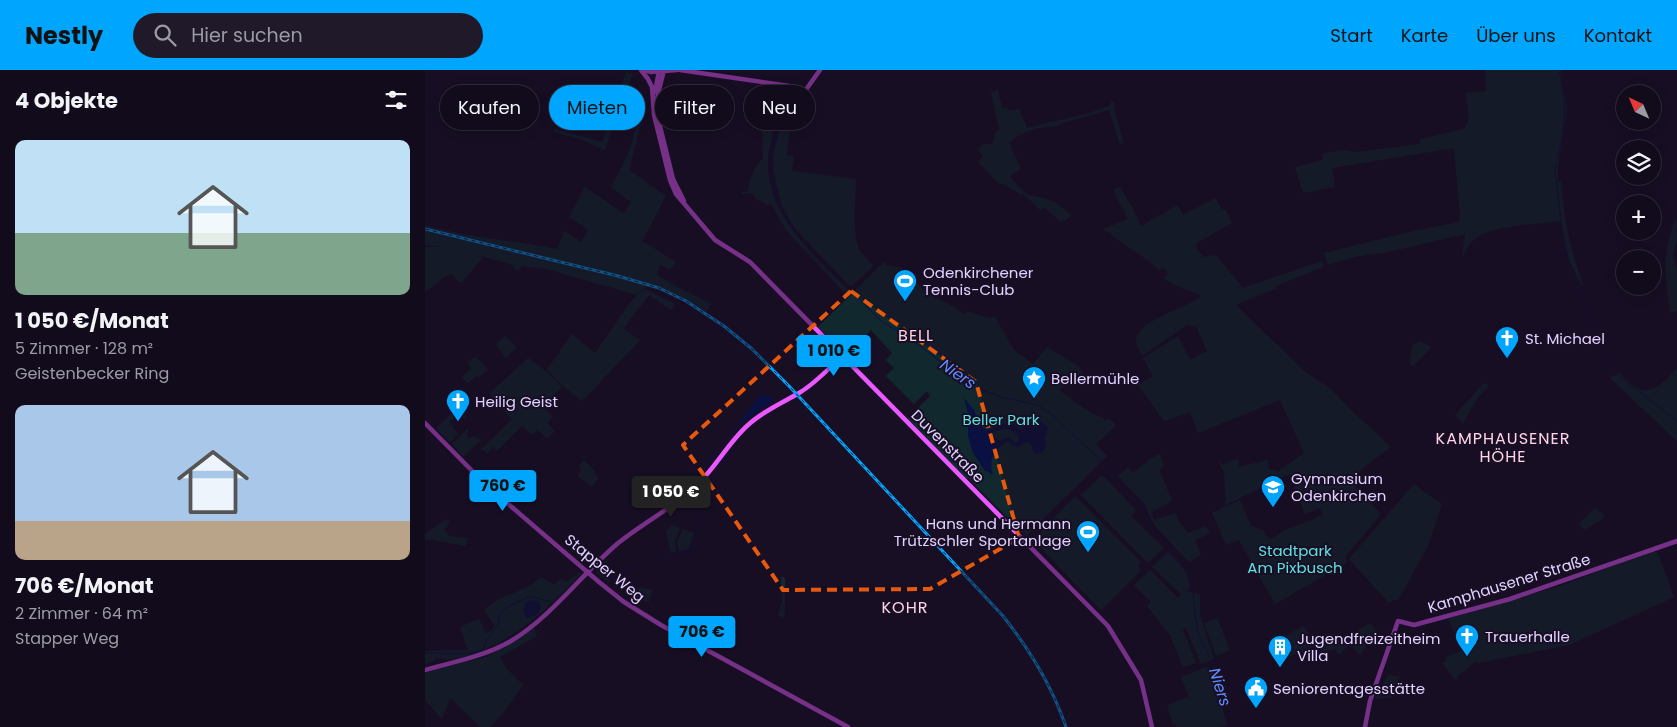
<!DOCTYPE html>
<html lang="de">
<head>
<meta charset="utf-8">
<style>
	body { margin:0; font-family:Poppins,sans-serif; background:#1f1929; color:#f1f3f6; height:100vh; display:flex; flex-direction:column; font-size:19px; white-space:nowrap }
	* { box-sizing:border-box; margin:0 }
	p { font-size:16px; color:#9c9ba3 }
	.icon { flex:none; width:28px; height:28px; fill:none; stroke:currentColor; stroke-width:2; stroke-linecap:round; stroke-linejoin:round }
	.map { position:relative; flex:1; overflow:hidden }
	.sheet { display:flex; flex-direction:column; background:#120b1c; width:425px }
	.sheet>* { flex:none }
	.top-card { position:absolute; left:15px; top:15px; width:475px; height:45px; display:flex; gap:10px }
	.needle { width:32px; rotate:316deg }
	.tools { position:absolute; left:1191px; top:15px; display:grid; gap:10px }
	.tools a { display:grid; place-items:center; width:45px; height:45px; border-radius:50%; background:#120b1c; box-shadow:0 2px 12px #0003,0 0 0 1px #312b3b; font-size:25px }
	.price { position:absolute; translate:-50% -42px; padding:0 11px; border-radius:5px; background:#00a5fd; color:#111; font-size:16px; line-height:32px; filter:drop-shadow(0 1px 2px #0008) }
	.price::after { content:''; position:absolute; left:50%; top:30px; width:15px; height:11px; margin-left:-8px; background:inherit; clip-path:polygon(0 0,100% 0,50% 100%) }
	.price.current { background:#222; color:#fff }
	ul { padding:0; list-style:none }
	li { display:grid; align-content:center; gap:10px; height:265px; padding:0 15px }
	li span { display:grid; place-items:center; height:155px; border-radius:10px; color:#555 }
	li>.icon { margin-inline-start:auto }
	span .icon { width:90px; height:90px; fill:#fffc; stroke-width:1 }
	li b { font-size:21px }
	h2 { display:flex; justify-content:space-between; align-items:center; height:60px; padding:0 15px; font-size:21px }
	.pill { padding:0 18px; border-radius:22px; background:#120b1c; box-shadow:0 2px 12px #0003,0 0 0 1px #312b3b; font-size:18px; line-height:45px }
	.pill.current { background:#00a5fd; color:#111 }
	header { display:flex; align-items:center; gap:30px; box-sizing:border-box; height:70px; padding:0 25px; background:#00a5fd; color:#111 }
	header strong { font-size:24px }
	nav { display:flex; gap:28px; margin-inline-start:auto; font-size:18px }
	.search { width:350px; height:45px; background:#1f1929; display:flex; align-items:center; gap:12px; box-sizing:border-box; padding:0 18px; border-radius:28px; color:#9c9ba3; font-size:19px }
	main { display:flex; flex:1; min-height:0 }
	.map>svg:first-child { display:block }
	.green { fill:#12282f }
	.water { fill:#0a1042; fill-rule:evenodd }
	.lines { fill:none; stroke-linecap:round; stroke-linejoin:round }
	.stream { stroke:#0a1042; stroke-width:1 }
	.major { stroke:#ea59ff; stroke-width:4.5 }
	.rail-casing { stroke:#00a5fd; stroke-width:3 }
	.rail { stroke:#180f25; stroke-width:1; stroke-dasharray:4; stroke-linecap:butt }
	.marked { fill:none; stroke:#e8590c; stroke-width:4; stroke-dasharray:10 6; stroke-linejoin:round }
	.labels { text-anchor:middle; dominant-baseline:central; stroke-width:4; stroke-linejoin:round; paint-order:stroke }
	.poi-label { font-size:15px; fill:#e2d2ff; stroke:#180f25; text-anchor:start }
	.park-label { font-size:15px; fill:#5ee0df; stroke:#180f25 }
	.street-label { font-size:15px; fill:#e2d2ff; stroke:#180f25 }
	.neighbourhood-label { font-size:16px; letter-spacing:1px; fill:#ffd4e5; stroke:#180f25 }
	.water-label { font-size:16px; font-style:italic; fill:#608eff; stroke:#180f25 }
</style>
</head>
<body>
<header>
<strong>Nestly</strong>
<div class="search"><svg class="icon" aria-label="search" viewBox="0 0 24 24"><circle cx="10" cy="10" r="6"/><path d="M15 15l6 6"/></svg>Hier suchen</div>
<nav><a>Start</a><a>Karte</a><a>Über uns</a><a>Kontakt</a></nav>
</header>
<main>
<section class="sheet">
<h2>4 Objekte<svg class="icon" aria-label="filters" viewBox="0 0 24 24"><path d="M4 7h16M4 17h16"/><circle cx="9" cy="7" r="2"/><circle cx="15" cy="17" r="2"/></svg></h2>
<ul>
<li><span style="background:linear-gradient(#bfe0f5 60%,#7fa58c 0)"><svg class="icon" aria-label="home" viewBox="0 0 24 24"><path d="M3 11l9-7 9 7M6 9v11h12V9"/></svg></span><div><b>1 050 €/Monat</b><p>5 Zimmer · 128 m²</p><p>Geistenbecker Ring</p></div></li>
<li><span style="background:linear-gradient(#a9c7e8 75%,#b9a48a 0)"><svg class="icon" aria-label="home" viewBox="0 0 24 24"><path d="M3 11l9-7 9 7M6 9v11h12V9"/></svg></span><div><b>706 €/Monat</b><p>2 Zimmer · 64 m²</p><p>Stapper Weg</p></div></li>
</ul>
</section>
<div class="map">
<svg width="1252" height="657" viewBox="0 0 1252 657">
	<rect width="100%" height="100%" fill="#180f25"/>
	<g class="green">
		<path d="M1060,0H1136L1137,23L1139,24L1142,40L1133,95V111L1136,112C1139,148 1144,179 1158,213L1157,216L1144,192L1136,151C1114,154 1069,155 1051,168C1045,172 1041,180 1037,186L1040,164L963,182L929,187L903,195L899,183L984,162L1034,152L1035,144L1029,78L907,98L910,117L878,123L870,97L898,90L897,84L917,80L931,82L995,74V69L1039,59L1044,49L1041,23L1061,21Z"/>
		<path d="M201,2L208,4L204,15L216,54L204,100L241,126L217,171L251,192L245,200L235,194L232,205L245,213L286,234L281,241L252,225L224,214L212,225L121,199L97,196L93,201L85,194L30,179L58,187L36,213L25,203L0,222V177H18L0,175V155C43,168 88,170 132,179L139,161L156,172L163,160L144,147L160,117L199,144L206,132L186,117C197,98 215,65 210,44L194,38L180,80L157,70L129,62L130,59L177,72Z"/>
		<path d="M345,18L357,21C354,36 351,51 347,66C346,74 343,82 343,89C341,146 387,183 423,220L420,223L361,160L346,134L341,136V134L330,128L327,123L317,124V122L323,121C325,110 329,95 338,89L337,60Z"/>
		<path d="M573,20L577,37L582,38L584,41L594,39L602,58L664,43L686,35V32L690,31L689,39L699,73L695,74L684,40L637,53L633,56C618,57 595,60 585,73L586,78L596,98L585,106L593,117L603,125L622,129L631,133L647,146L636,152L619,137L615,140L598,123L595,124L576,113L574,114L553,92L558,86L553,80L558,74H568L570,63L574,59L566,22Z"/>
		<path d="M358,46L366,48L362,85L369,86L367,101L431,109C431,129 426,164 435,181C439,186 444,191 448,196L426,217L373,162L365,151L356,133L349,103L348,86Z"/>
		<path d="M695,117L706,135L716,156L753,135L758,145L790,128L797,139L801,140L807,153L772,173L771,178L779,187L791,185L818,218L897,191L899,195L898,197L851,216L852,219L838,223L811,235L879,301L907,320L926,340L966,377L940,396L926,412L956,444L921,486V493L850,534L814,470L801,475L787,443L815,430L826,456L838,460L842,467L846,469C852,467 855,463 860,460C873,455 886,452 898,444L895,438L880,444L864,404L801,435L799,402L793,390L798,395L803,392L813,389L814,397L843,390L844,399L854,401L879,383L855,330L773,363L765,342L739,351L713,315L728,306L718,288L753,266L765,290L782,281L771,256L762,255L717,286C715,281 711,276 711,271C712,250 762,238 777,226L750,215L738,208L743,204L738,198L734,200L725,192L678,159L703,149L688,120Z"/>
		<path d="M1251,148L1252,170L1248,185L1252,201V241L1245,243C1240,204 1237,185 1251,148Z"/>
		<path d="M459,192L462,195L477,198L501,223L524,234L539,244L541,241L564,248L570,247L589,280L608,294L622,277L655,297L658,303L634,320L654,335L666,343L678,348L680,351L684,348L691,355L671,374L682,386L602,465L601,466L543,408H539L482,349L505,326L502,321L489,334L461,306L469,298L461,290L467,283L446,260L433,274H430L421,284L393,257Z"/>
		<path d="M220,219L250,234L246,240L224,225C215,237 206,247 199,259L215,270L157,331L138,316L122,299L123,297L135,283V280L147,264L170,283L206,231Z"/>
		<path d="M80,266L92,277L81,288L71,275Z"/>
		<path d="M995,271L1007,277L989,295L986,296L985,289L988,274Z"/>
		<path d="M51,287L63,300L53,308L52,306L43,313L37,307L46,298L42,292Z"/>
		<path d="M103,288L122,302H123L137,317L118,336L128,347L122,353L130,361L122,369L112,359L107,365L97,356L72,381L68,377L62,383L56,379L87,349L66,327L65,323Z"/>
		<path d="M1252,298V371L1185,308L1194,303C1200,308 1209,318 1216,320C1231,323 1243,308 1252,298Z"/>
		<path d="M1059,313L1062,314L1063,317L1052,328L1038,354L1030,345Z"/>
		<path d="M35,340L41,347L39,349L34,344L25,351C26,357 32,360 33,365H30V368L24,372L11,358L25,345Z"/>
		<path d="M42,359L44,361L41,364L44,369L49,366L52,369L54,368L56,370L38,387L27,374Z"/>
		<path d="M735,384L739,396L734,399L747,431L726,443L729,450L751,443L754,452L763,463L781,456L785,463L770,470L776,485L764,492L730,456L719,433L693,406L703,397L708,403L726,388Z"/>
		<path d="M159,390L170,401L169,403L174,408L167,416L155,408L153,404L156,400L154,395Z"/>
		<path d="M677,405L711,440L706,446L739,478L723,493L656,425Z"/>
		<path d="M989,414L1000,423L1017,434L1003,476L973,530H967L964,533L924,489Z"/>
		<path d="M650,426L716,492L713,496L716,500L676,540L611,473L613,470L611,468Z"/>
		<path d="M1169,438H1171L1180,446L1179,448L1159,460L1154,454Z"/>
		<path d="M21,449L25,452L19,460L25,466L43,468L40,476L9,470H0V464Z"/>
		<path d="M247,455L255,458L250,471L251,481L246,483L241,461Z"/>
		<path d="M258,459L269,463L263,479L254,481L252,472Z"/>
		<path d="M155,472H156L171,485L161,492L146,481Z"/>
		<path d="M1228,481L1233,483L1249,527L1144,575L1053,593L1050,592L1032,607V609L1031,611L1017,593L1021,591V587L1037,581L1023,549L1135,516Z"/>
		<path d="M743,482C754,492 762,501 765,516L761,521L775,524V545L789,589L776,594L761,558L747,564L758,560L771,593L758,597L745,565L722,536L726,532L709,515L725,500L753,528L756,524L727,497Z"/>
		<path d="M182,489L185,509L184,512L172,503V499Z"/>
		<path d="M154,502L156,504C123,538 88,573 40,586C36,587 30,589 25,589C20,590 16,587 10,588L8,592L0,595V581L43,580L35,557L54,549L61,563L67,560L69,555L59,540L72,530L105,516L116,507L129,515L136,509L141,512Z"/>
		<path d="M356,507H359L360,509V541L359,548L353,545L357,531Z"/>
		<path d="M213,518L227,519L224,532L215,530L214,536L207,532L206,529Z"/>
		<path d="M792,548L805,580L791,586L779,553Z"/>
		<path d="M943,554H946L952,561L935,585L925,574L914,585L910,579L898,583L891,572L900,567L899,564L902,563L903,566L909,563L915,572Z"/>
		<path d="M879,556L891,576L863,587L853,570Z"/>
		<path d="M109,558L112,566L75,587L82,599L98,615L80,641L65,657H56L25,628L17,649L0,630V602L61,587Z"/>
		<path d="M781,597L785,598L802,655L796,657H752L750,654L748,655L742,635L764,627L756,607Z"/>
		<path d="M963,605L976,607L971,610L977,614L966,628L950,629L953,624L950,623L951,622H953Z"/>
	</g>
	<g class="water">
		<path d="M338,324L348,328V331L318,352L317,349C325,342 327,331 338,324Z"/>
		<path d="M539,328L549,340L555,356L559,359L564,360L585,352L595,359L609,349L618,352L623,358L620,368L621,375L619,381L611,384L608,381C607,376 607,374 602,372C591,377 594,380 583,371C569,378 563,390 568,405L562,401H560L548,383L543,366V344ZM581,359C588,360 594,363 594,371L590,372L583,367L575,371L567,366L569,361Z"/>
		<path d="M106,530L114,531L116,539L111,545L101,549L98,539L102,532Z"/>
	</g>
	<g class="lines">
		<g class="stream">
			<path d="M1134,0L1137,14"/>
			<path d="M363,14L365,6L364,0"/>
			<path d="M362,18L346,84C346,113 354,141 373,165L455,250L495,276L548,317L576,327L613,335L625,343L676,391L714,431L726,456L760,494L767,507L770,545L774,565L791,601L808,657"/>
			<path d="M1132,90C1138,65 1142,46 1138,20"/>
			<path d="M1131,94L1130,100L1138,166L1144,191L1156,217L1162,240L1179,281L1194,306L1252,351"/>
			<path d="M312,361L316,352"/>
			<path d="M304,366L317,349L320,342"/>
			<path d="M293,394L306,385L308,380"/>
			<path d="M891,415L893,423"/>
			<path d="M185,472L215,444L231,439L248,426L279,396L291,380L301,370"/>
			<path d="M227,493L233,488L266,480L279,442"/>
			<path d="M184,510L199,501L212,497"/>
			<path d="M136,534C147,532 156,528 167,528L174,521"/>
			<path d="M0,583L32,584L48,583L56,580L59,577L61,571L73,554L74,547L79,539L105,526L129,533"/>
		</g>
		<g class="major">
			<path d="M216,0L223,9L227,17L229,45L245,110L251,124L290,170L325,192L683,556L716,610L727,657"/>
			<path d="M219,0L226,2L252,0"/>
			<path d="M255,0L364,16L380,21L395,0"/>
			<path d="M230,22L234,1"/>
			<path d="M231,35L233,24L239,0"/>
			<path d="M233,48L248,109L259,131"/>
			<path d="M0,353L60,414L174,512L199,532L236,555L423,657"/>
			<path d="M0,600C29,592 60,586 86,571C127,546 156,505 192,474C219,452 250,437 274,413C292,395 304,372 323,355C338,341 357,333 374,323C391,313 404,298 417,286"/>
			<path d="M940,657L945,631L973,551L989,555L1085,529L1252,471"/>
		</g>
		<g class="rail-casing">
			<path id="rail" d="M0,159L193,206L234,218L261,231L299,256L327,279L364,316L578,546C605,580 627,616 641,657"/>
		</g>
		<use href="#rail" class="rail"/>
	</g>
	<path d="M0 0H1252V657H0ZM426,221L551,312L594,468L505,519L358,520L258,375Z" fill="#180f25" fill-opacity=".55" fill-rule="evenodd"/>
	<path class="marked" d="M426,221L551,312L594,468L505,519L358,520L258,375Z"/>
	<defs>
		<g id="stadium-pin" transform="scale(1.25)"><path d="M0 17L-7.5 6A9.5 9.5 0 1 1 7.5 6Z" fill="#00a5fd" stroke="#180f25"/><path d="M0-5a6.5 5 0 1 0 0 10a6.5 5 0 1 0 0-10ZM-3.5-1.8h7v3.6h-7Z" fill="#fff"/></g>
		<g id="church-pin" transform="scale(1.25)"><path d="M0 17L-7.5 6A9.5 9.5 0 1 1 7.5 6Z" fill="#00a5fd" stroke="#180f25"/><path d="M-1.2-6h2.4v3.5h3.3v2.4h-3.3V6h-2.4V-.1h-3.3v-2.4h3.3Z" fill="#fff"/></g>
		<g id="sight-pin" transform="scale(1.25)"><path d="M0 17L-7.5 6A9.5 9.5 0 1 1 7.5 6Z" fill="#00a5fd" stroke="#180f25"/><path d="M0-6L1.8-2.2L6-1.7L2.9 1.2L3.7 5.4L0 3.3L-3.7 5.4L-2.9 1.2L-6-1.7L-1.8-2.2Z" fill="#fff"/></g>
		<g id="school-pin" transform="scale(1.25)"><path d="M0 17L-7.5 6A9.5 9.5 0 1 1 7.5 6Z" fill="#00a5fd" stroke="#180f25"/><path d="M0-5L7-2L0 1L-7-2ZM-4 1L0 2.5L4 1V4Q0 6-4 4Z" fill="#fff"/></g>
		<g id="building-pin" transform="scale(1.25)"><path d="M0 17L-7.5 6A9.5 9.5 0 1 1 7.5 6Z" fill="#00a5fd" stroke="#180f25"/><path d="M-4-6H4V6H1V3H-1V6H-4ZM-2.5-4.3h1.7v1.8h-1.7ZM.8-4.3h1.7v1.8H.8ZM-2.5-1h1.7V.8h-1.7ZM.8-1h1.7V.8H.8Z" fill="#fff"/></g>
		<g id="civic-pin" transform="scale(1.25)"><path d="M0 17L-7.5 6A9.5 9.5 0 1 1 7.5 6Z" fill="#00a5fd" stroke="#180f25"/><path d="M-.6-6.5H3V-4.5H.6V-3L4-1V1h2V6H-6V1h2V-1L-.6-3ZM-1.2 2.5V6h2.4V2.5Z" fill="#fff"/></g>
	</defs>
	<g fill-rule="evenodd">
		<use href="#stadium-pin" x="480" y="211"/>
		<use href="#church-pin" x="1082" y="268"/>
		<use href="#sight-pin" x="609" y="308"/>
		<use href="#church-pin" x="33" y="331"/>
		<use href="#school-pin" x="848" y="417"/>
		<use href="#stadium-pin" x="663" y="462"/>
		<use href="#church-pin" x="1042" y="566"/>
		<use href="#building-pin" x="855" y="577"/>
		<use href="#civic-pin" x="831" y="618"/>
	</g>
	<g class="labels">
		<g class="poi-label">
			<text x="498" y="202">Odenkirchener<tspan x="498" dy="17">Tennis-Club</tspan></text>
			<text x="1100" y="268">St. Michael</text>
			<text x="626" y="308">Bellermühle</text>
			<text x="50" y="331">Heilig Geist</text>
			<text x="866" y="408">Gymnasium<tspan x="866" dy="17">Odenkirchen</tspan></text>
			<text x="646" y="453" text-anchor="end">Hans und Hermann<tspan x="646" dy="17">Trützschler Sportanlage</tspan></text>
			<text x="1060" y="566">Trauerhalle</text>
			<text x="872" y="568">Jugendfreizeitheim<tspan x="872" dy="17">Villa</tspan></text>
			<text x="848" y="618">Seniorentagesstätte</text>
		</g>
		<g class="park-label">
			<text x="576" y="349">Beller Park</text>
			<text x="870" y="480">Stadtpark<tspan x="870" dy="17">Am Pixbusch</tspan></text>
		</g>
		<g class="street-label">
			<text transform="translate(523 376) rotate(45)">Duvenstraße</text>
			<text transform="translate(180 498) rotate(39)">Stapper Weg</text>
			<text transform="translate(1084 513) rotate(-17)">Kamphausener Straße</text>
		</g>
		<g class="neighbourhood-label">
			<text x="491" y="265">BELL</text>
			<text x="1078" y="368">KAMPHAUSENER<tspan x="1078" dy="18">HÖHE</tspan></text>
			<text x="480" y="537">KOHR</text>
		</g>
		<g class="water-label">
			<text transform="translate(533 304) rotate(35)">Niers</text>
			<text transform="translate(795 617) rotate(72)">Niers</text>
		</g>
	</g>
</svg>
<div class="tools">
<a><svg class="needle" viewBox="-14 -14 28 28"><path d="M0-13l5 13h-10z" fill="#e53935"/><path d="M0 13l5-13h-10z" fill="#9c9ba3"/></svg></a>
<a><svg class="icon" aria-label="layers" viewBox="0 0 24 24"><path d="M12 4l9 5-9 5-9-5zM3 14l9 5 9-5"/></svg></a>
<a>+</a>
<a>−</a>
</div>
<b class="price" style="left:409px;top:307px">1 010 €</b>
<b class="price" style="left:78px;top:442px">760 €</b>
<b class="price current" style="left:246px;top:448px">1 050 €</b>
<b class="price" style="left:277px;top:588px">706 €</b>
<div class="top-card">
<a class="pill">Kaufen</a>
<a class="pill current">Mieten</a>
<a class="pill">Filter</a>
<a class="pill">Neu</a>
</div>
</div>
</main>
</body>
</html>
